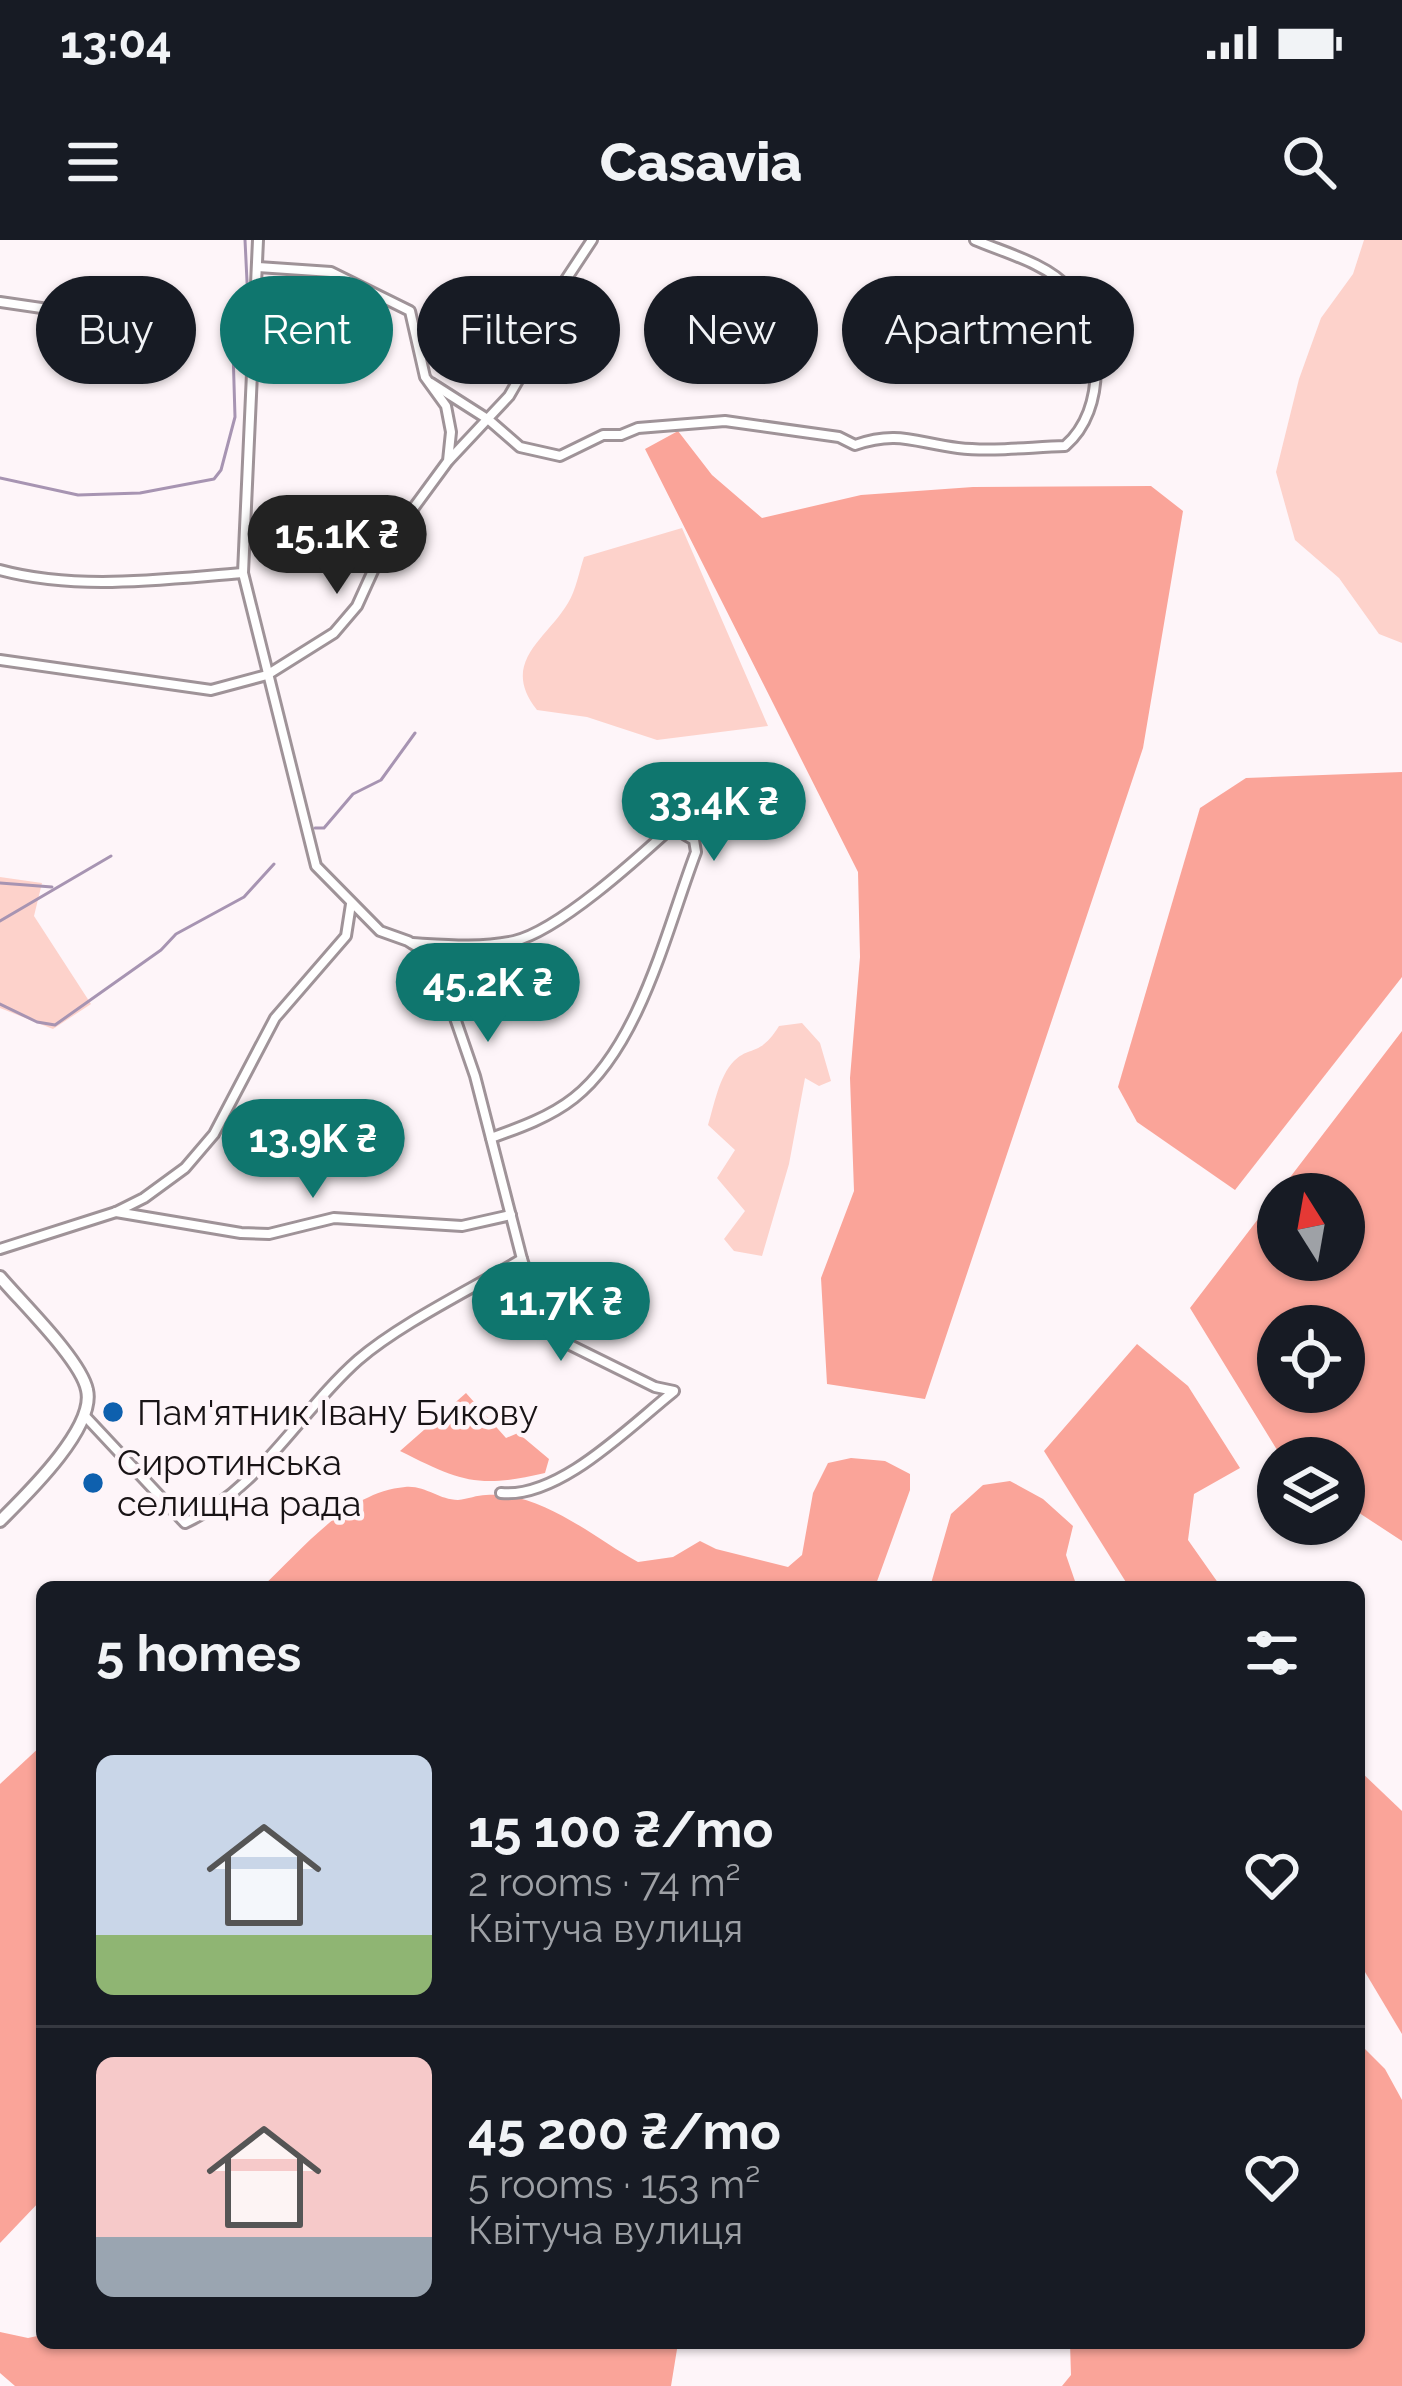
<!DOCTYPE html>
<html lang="en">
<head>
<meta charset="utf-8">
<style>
	body { margin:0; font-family:Raleway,sans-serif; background:#242831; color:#f1f3f6; height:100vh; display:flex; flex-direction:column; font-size:45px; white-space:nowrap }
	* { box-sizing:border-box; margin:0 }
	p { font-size:39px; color:#9ea1a6 }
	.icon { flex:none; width:66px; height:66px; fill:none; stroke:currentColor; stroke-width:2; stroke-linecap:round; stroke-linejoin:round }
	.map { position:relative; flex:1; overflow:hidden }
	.sheet { position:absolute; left:36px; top:1341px; width:1329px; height:768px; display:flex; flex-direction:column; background:#171b24; border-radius:18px; box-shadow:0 3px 9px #0004 }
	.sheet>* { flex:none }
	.guide { position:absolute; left:36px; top:36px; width:1332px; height:108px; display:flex; gap:24px }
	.needle { width:78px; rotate:349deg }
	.fabs { position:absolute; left:1257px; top:933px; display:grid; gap:24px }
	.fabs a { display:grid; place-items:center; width:108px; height:108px; border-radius:50%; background:#171b24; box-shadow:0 3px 9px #0004; font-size:60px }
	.price { position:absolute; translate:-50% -102px; padding:0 27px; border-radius:42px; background:#0f766e; color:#fff; font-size:39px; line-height:78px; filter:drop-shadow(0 3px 6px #0008) }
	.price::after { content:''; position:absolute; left:50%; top:72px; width:36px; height:27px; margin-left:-18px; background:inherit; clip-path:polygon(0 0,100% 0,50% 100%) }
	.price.selected { background:#222; color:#fff }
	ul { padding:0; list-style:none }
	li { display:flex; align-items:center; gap:36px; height:300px; padding:0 60px }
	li+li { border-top:3px solid #363941 }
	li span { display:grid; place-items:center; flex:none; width:336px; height:240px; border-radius:18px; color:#555 }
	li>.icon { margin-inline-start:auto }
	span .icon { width:144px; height:144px; fill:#fffc; stroke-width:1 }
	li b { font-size:51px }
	h2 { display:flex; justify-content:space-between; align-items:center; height:144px; padding:0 60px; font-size:51px }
	.pill { padding:0 42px; border-radius:54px; background:#171b24; box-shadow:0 3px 9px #0004; font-size:42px; line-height:108px }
	.pill.selected { background:#0f766e; color:#fff }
	.status { display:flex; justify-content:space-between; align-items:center; height:84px; padding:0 60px; background:#171b24; direction:ltr }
	.status svg { height:33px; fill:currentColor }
	header { display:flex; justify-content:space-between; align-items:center; height:156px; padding:0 60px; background:#171b24; font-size:54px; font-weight:800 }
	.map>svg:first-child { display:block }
	.green { fill:#fdd2cb }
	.forest { fill:#faa499; fill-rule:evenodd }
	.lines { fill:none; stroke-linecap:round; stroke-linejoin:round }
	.stream { stroke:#a794b2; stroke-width:3 }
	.street-casing { stroke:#9f9398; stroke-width:14 }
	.secondary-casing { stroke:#9f9398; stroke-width:16 }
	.street { stroke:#fff; stroke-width:8 }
	.secondary { stroke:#fff; stroke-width:10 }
	.poi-dot { fill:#0e60ae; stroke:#fef5f9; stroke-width:4.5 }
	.labels { text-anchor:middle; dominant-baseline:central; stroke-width:9; stroke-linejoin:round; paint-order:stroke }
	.poi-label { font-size:36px; fill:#181315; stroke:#fef5f9; text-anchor:start }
</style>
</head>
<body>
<div class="status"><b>13:04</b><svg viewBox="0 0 49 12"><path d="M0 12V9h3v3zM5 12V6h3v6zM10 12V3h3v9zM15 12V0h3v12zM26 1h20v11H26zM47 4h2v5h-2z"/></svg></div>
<header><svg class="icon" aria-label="menu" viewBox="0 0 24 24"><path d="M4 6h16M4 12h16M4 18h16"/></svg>Casavia<svg class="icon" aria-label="search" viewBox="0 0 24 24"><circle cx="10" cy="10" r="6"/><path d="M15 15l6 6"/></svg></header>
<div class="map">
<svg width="1402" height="2146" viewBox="0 0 1402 2146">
	<rect width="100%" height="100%" fill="#fef5f9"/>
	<g class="green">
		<path d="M1364,0H1402V403L1379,394L1339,338L1295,300L1276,232L1299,139L1321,78L1353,34Z"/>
		<path d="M682,288L768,486L657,500L587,477L537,470C499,422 547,399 568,363C576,350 579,332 584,317Z"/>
		<path d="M0,637L42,643L34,676L91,764L53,789L0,768Z"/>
		<path d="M802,783L820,803L831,841L819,846L805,838L789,924L762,1016L734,1011L724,999L745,971L717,938L735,910L708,885C714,866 719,836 734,821C750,805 760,817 779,786Z"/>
	</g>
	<g class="forest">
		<path d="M678,191L712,235L762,278L861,255L973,247L1151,246L1183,271L1143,508L925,1159L827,1144L821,1038L854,951L850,838L860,717L858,632L645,209Z"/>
		<path d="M1402,532V737L1235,950L1137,882L1118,847L1200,568L1246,538Z"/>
		<path d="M1402,791V1301L1344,1263V1218H1282L1190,1068ZM1278,954H1344V1020H1278ZM1278,1086H1344V1152H1278Z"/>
		<path d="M1137,1104L1188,1146L1240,1228L1194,1254L1188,1300L1221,1347H1129L1044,1211Z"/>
		<path d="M466,1153L506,1198L518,1193L549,1219L545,1233C477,1249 460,1241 400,1211Z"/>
		<path d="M851,1218L885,1221L910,1234V1250L875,1347H262C302,1310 347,1252 405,1247C425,1245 439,1260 458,1260C468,1259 477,1255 486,1255C542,1251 592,1297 638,1322L673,1317L700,1301L716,1309L788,1327L802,1315L813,1253L828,1223Z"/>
		<path d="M1010,1241L1043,1259L1073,1286L1066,1315L1077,1347H930L951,1274L983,1245Z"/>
		<path d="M42,1505V1959L0,2003V1544Z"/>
		<path d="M1359,1530L1402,1571V1794L1359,1722Z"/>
		<path d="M1359,1803L1385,1829L1402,1860V2146H1062L1071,2135L1070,2103H1359Z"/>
		<path d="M0,2092L28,2098L42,2095V2103H678L671,2146H15L0,2133Z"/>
	</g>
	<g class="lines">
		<g class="stream">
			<path d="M0,238L78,255L140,253L214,239L221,230L235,177L233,110L248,62L245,0"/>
			<path d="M315,588H324L353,554L381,540L415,493"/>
			<path d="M0,643L52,647"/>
			<path d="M0,681L111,616"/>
			<path d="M0,764L37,782L55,785L161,710L176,694L244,657L274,624"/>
		</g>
		<g class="street-casing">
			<g id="street">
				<path d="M258,0L243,333L316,626L380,691L408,701L434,717L475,836L522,1019L541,1076L570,1105L655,1147L674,1151"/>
				<path d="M0,62L144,83"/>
				<path d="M431,143L489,180L520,207L560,216L603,195H621L638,188L725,181L839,197L855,205C898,190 916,203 958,208C992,212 1030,207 1065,206C1108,169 1103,90 1068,48C1048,24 1003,12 975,0"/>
				<path d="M449,220L509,156L538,106L561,47L592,0"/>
				<path d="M0,330C78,351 163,339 243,333"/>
				<path d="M0,420L211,450L267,435L334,393L357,366L382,311L448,221L451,192L446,166L425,137L410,71L331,32L258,27"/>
				<path d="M412,703C447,705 480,708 514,701C558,691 637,619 672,587L694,600L696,612C667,688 640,806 574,858C550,877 519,888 491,898"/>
				<path d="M116,972L241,993L269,994L334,978L462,986L511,975"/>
				<path d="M0,1009L116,972L144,958L185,928L214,894L275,778L346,696L351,664"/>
				<path d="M85,1176L185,1283C259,1250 299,1172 358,1120C401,1083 472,1049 522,1019"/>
				<path d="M501,1253C559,1259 629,1187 673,1152"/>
			</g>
		</g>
		<g class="secondary-casing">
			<path id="secondary" d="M0,1037C21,1062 81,1120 87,1150C96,1188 25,1256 0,1281"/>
		</g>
		<use href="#street" class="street"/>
		<use href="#secondary" class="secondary"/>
	</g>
	<g class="poi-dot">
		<circle cx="113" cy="1172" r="12"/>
		<circle cx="93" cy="1243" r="12"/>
	</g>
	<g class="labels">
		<g class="poi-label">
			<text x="137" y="1172">Пам'ятник Івану Бикову</text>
			<text x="117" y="1222">Сиротинська<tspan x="117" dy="41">селищна рада</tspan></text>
		</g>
	</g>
</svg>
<div class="fabs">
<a><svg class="needle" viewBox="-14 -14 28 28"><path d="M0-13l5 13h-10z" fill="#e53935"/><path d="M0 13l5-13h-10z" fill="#9ea1a6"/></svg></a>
<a><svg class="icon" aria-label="locate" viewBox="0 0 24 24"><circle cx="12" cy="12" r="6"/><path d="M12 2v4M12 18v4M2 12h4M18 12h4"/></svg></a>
<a><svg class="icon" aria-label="layers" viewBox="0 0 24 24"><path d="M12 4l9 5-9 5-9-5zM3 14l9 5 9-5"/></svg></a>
</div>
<b class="price selected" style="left:337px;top:357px">15.1K ₴</b>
<b class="price" style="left:714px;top:624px">33.4K ₴</b>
<b class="price" style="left:488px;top:805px">45.2K ₴</b>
<b class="price" style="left:313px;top:961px">13.9K ₴</b>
<b class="price" style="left:561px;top:1124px">11.7K ₴</b>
<div class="guide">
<a class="pill">Buy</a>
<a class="pill selected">Rent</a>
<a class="pill">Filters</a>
<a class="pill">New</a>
<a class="pill">Apartment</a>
</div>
<section class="sheet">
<h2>5 homes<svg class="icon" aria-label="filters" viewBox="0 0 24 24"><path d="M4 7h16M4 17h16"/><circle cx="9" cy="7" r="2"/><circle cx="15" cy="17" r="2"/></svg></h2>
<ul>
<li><span style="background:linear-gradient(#c9d6e8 75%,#8fb573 0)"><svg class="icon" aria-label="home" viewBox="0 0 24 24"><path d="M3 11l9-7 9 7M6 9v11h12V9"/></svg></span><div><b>15 100 ₴/mo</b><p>2 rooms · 74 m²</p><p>Квітуча вулиця</p></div><svg class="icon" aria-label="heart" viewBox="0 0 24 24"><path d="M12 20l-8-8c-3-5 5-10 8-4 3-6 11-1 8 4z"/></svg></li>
<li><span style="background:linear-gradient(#f6c9c9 75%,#9aa5b1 0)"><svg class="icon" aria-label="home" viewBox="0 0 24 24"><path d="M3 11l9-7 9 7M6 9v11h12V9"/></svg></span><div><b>45 200 ₴/mo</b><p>5 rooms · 153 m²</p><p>Квітуча вулиця</p></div><svg class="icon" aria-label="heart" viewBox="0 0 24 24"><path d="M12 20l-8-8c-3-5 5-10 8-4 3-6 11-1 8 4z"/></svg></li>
</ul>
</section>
</div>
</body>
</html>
